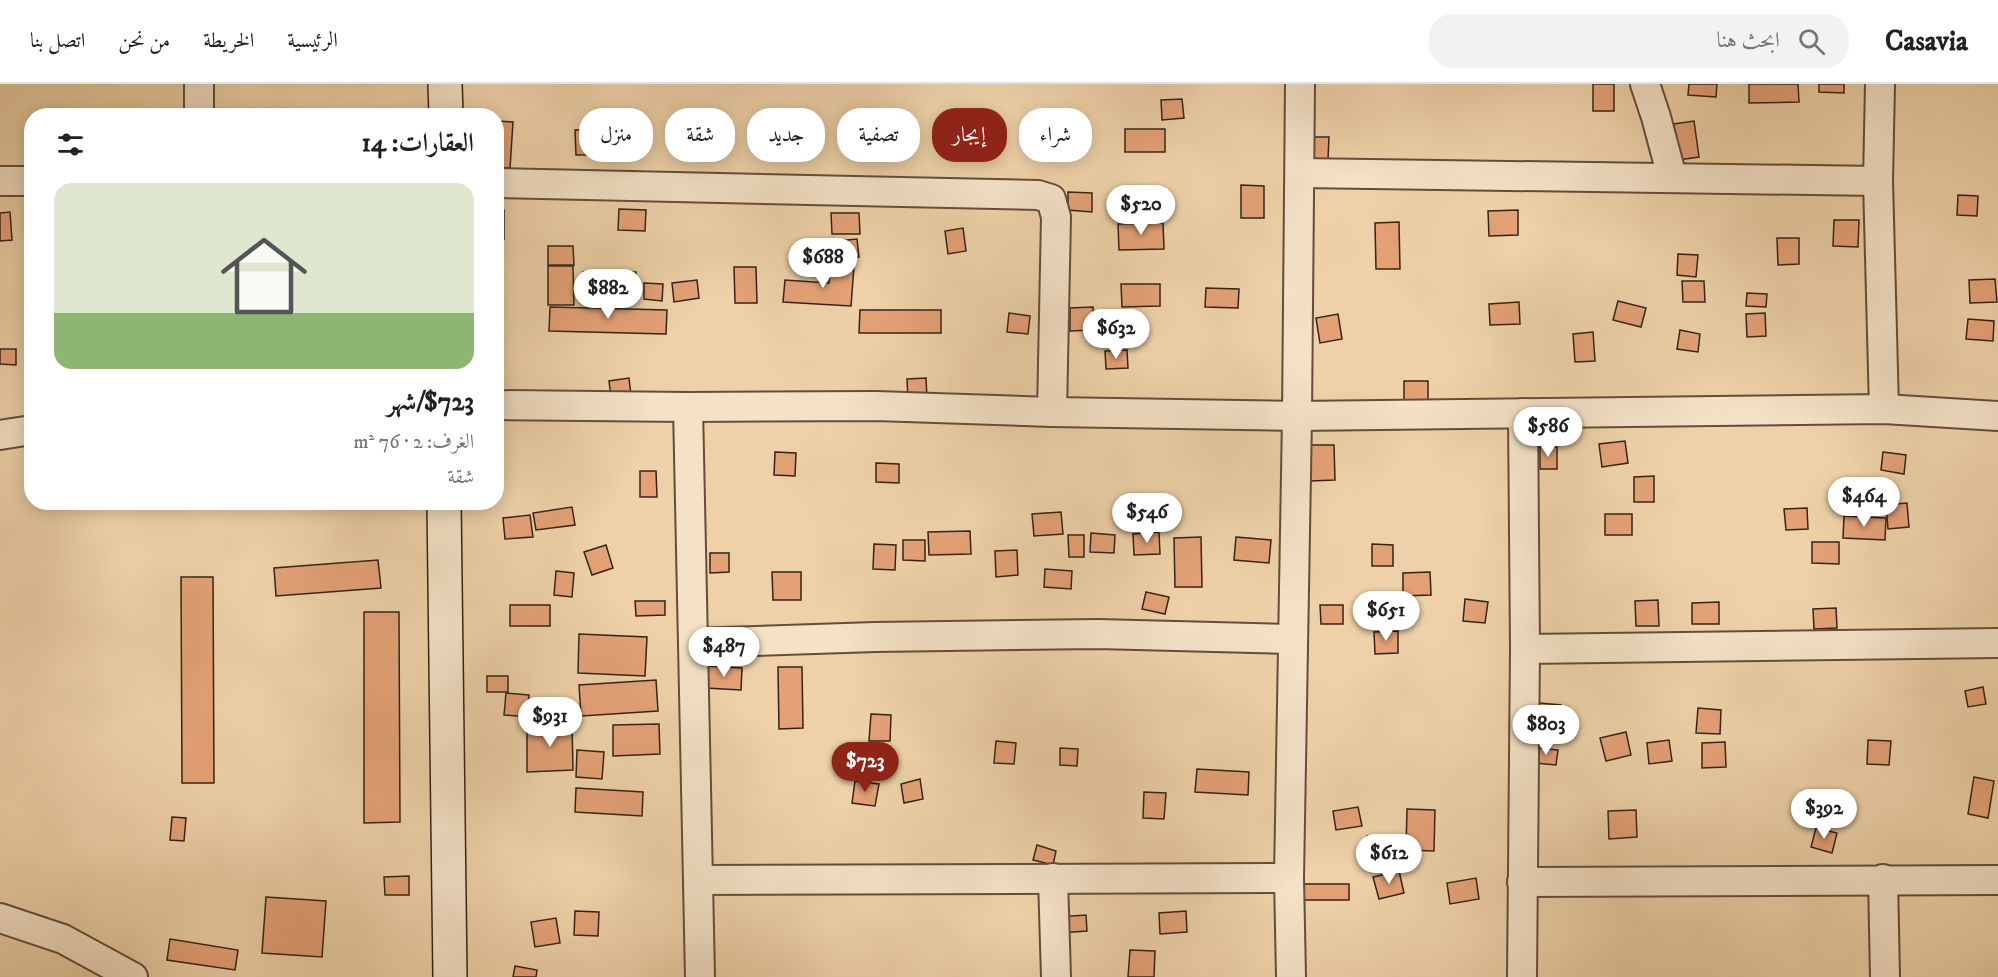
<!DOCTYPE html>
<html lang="ar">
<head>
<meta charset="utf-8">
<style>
	body { margin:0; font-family:"IM FELL DW Pica",Amiri,serif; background:#f2f2f2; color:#202124; direction:rtl; height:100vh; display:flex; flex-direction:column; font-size:22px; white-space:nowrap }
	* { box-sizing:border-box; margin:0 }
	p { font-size:20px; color:#757577 }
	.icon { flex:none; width:33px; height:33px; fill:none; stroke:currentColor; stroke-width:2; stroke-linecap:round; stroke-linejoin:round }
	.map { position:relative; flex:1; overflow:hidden; direction:ltr }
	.sheet { position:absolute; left:24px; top:24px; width:480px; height:402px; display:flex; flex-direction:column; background:#fff; border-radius:24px; box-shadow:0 3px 15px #0003; direction:rtl }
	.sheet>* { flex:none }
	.top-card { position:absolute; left:522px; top:24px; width:570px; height:54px; direction:rtl; display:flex; gap:12px }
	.price { position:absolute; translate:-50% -51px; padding:0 14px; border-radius:21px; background:#fff; color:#222; font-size:20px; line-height:39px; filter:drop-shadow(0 2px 3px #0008) }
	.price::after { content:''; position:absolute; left:50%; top:36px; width:18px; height:14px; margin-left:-9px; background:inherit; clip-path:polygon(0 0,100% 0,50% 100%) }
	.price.active { background:#8f2418; color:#fff }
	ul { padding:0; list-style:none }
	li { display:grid; align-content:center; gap:12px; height:318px; padding:0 30px }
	li span { display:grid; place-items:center; height:186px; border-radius:18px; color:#555 }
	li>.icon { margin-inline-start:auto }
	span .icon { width:108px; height:108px; fill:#fffc; stroke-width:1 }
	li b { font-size:26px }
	h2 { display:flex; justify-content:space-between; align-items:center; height:72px; padding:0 30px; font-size:26px }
	.pill { padding:0 21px; border-radius:24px; background:#fff; box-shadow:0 3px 15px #0003; font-size:21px; line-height:54px }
	.pill.active { background:#8f2418; color:#fff }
	header { display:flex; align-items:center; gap:36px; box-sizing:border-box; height:84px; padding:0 30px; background:#fff; border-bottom:2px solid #e0e0e0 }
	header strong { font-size:28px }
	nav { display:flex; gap:33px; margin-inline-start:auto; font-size:21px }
	.search { width:420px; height:54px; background:#f2f2f2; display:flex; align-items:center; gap:15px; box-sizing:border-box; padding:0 21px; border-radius:24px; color:#757577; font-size:22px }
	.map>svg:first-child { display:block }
	.building { fill:#e4a176; stroke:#342318; stroke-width:1.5 }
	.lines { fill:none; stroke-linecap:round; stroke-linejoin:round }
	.street-casing { stroke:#624e3c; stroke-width:32 }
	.secondary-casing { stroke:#342318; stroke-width:36 }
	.street { stroke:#f4e1c6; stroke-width:28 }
	.secondary { stroke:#f4e1c6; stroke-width:33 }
</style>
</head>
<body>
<header>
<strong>Casavia</strong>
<div class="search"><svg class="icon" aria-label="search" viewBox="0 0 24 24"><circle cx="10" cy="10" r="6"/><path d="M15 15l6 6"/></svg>ابحث هنا</div>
<nav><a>الرئيسية</a><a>الخريطة</a><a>من نحن</a><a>اتصل بنا</a></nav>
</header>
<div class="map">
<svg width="1998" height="893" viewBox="0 0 1998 893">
	<rect width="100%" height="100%" fill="#eed1a8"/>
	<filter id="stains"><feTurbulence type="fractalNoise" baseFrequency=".00333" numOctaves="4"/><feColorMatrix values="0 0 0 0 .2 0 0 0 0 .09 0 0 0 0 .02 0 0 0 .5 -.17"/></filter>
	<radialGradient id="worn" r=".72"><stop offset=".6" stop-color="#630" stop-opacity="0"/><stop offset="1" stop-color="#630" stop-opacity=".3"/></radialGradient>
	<g class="building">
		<rect x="1593" y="0" width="21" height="27"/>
		<path d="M1689,0H1717L1716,13L1688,11Z"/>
		<path d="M1749,0H1798L1799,18L1749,19Z"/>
		<path d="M1819,0H1844V9L1819,8Z"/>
		<path d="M1182,15L1184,34L1162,36L1161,16Z"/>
		<path d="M496,37L513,38L510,84L496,83Z"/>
		<path d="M1694,37L1699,73L1679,76L1674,40Z"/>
		<path d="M628,45L629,71H576L575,46Z"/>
		<rect x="1125" y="45" width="40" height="23"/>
		<path d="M1308,53H1329L1328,75L1308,76Z"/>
		<path d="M1241,101L1264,102V134H1241Z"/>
		<path d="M1068,108L1092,109V128L1068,126Z"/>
		<path d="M1958,111L1978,112L1977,132L1957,131Z"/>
		<path d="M619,125L646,126L645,147L618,146Z"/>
		<path d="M496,126H504V155L496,156Z"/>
		<path d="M1518,126V151L1489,152L1488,127Z"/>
		<path d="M10,128L12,156L0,157V129Z"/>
		<path d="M831,129H859L860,150H832Z"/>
		<path d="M1834,136H1859L1858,163L1833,162Z"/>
		<path d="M1399,138L1400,185H1376L1375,139Z"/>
		<path d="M1163,139L1164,165L1119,166L1118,140Z"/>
		<path d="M963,144L966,167L948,170L945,147Z"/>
		<path d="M1777,154H1799V180L1778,181Z"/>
		<path d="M857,155L859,173L838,175L837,157Z"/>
		<path d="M548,162H573L574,181H548Z"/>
		<path d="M1678,170L1698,171L1696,193L1677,191Z"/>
		<path d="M830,181L854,182L851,222L783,218L785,196L829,199Z"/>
		<path d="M548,182H573L574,221H548Z"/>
		<path d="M734,183H756L757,219H735Z"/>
		<rect x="583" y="188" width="53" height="28"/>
		<path d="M1995,195L1997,218L1970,219L1969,196Z"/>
		<path d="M697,196L699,214L674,218L672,199Z"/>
		<path d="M1682,197H1704L1705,218H1683Z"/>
		<path d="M644,199L663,200L662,217L644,215Z"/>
		<path d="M1121,200H1160V222L1122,223Z"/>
		<path d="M1206,204L1239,205L1238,224L1205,223Z"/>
		<path d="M1747,209L1767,210L1766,223L1746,222Z"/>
		<path d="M1618,217L1646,224L1641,243L1613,236Z"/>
		<path d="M1519,218L1520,240L1490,241L1489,220Z"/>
		<path d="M550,223L667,226L666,250L549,247Z"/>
		<path d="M1093,223L1094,246L1070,247V224Z"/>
		<path d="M860,226H941V249H859Z"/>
		<path d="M1009,229L1030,232L1028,250L1007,248Z"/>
		<path d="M1765,229L1766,252L1747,253L1746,230Z"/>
		<path d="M1338,230L1342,255L1320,259L1316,234Z"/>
		<path d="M1968,235L1994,237L1993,257L1966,255Z"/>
		<path d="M1680,246L1700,250L1698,268L1677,265Z"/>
		<path d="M1593,248L1595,277L1575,278L1573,250Z"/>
		<path d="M0,265H16V281L0,280Z"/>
		<path d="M1127,266L1128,284L1106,285L1105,267Z"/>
		<path d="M629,294L631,311L611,313L609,297Z"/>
		<path d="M926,294L927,315L908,316L907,295Z"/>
		<rect x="1404" y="297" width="24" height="22"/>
		<path d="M1625,357L1628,379L1602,383L1599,360Z"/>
		<path d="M1309,361H1334L1335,396L1310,397Z"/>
		<path d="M1540,362L1557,363V385H1540Z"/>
		<path d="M775,368L796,369L795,392L774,391Z"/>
		<path d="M1883,368L1906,371L1904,390L1881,386Z"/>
		<path d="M876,379L899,380V399L876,398Z"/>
		<path d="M640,387H656L657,413H640Z"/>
		<path d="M1654,392V418H1634V393Z"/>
		<path d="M1907,419L1909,443L1888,445L1886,421Z"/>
		<path d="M572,423L575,441L536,446L533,429Z"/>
		<path d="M1807,424L1808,445L1786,446L1784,425Z"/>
		<path d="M1061,428L1063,450L1034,452L1032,430Z"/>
		<rect x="1605" y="430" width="27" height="21"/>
		<path d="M530,431L533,453L505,455L503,434Z"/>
		<path d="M1844,432L1886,434L1885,456L1843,454Z"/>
		<path d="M970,447L971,470L929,471L928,448Z"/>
		<path d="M1159,448L1160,470L1134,471L1133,450Z"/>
		<path d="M1091,449L1115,451L1114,469L1090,468Z"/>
		<path d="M1068,451H1084V473H1069Z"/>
		<path d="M1201,453L1202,503H1175L1174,454Z"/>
		<path d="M1236,453L1271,456L1269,479L1234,476Z"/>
		<path d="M903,456H925V477L903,476Z"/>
		<path d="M1812,458H1839V480L1812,479Z"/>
		<path d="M874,460L896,461L895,486L873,485Z"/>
		<path d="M1372,460L1393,461V482H1372Z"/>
		<path d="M606,461L613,484L592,491L584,468Z"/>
		<path d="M1017,466L1018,491L996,493L995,467Z"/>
		<path d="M710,469H729V488L710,489Z"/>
		<path d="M378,476L381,504L276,512L274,484Z"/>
		<path d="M1045,485L1072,487L1071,505L1044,503Z"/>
		<path d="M556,487L574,489L572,513L554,511Z"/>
		<path d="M772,488H801V516H773Z"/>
		<path d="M1430,488L1431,511L1403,512V489Z"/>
		<path d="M181,493H213L214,699H182Z"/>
		<path d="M1146,508L1169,513L1165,530L1142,525Z"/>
		<path d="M1465,515L1488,518L1485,539L1463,537Z"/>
		<path d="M1658,516L1659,542H1636L1635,517Z"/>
		<path d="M635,517H665V531L636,532Z"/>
		<path d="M1719,518V540H1692V519Z"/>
		<rect x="510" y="521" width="40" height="21"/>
		<path d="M1320,521H1343V540H1321Z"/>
		<path d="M1836,524L1837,544L1814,545L1813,525Z"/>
		<path d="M364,528H399L400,738L364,739Z"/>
		<path d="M1398,547V569L1375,570L1374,548Z"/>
		<path d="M579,550L647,553L645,592L578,589Z"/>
		<path d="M707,582L742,584L741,606L706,604Z"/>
		<path d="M778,583H802L803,644L779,645Z"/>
		<rect x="487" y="592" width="21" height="16"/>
		<path d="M656,596L658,627L581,632L579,601Z"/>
		<path d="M1983,603L1986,620L1968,623L1965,607Z"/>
		<path d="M506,609L529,611L527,633L504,631Z"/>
		<path d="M1539,619L1561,621L1559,641L1537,638Z"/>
		<path d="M1698,624L1721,626L1720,650L1696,649Z"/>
		<path d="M871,630L891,631L890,657H869Z"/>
		<path d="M572,640L573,686L527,688V641Z"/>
		<path d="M659,640L660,670L613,672V641Z"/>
		<path d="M1626,648L1631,671L1606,677L1600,654Z"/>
		<path d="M1669,656L1672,677L1649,680L1647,659Z"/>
		<path d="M1868,656L1891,657L1889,681L1867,680Z"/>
		<path d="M996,657L1016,659L1014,680L994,679Z"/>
		<path d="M1725,658L1726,683L1702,684V659Z"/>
		<path d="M1060,664L1078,665L1077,682L1060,681Z"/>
		<path d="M1536,664L1558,666L1556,681L1535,679Z"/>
		<path d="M577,666L604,668L602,695L576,693Z"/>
		<path d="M1197,685L1249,688L1248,711L1195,708Z"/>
		<path d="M1974,693L1994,697L1988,734L1968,730Z"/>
		<path d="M920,695L923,715L904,719L901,700Z"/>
		<path d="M855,697L879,700L875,722L852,719Z"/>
		<path d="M576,704L643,708L642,732L575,728Z"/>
		<path d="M1144,708L1166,709L1164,735L1143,734Z"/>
		<path d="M1358,723L1362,742L1336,746L1333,727Z"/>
		<path d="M1407,725L1435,726L1434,767L1406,766Z"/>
		<path d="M1636,726L1637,753L1609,755L1608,727Z"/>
		<path d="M172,733L186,734L184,757L170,756Z"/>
		<path d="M1816,744L1837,749L1832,769L1811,763Z"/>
		<path d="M1367,752L1392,754L1391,774L1366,772Z"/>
		<path d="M1037,761L1056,767L1053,781L1033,776Z"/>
		<path d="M1399,787L1404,809L1379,815L1373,793Z"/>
		<path d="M409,792V811H385L384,793Z"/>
		<path d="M1476,794L1479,815L1450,820L1447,799Z"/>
		<rect x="1298" y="800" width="51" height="16"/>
		<path d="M266,813L326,817L322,873L262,869Z"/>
		<path d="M575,827L599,828L598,852L574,851Z"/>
		<path d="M1186,827L1187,848L1160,850L1159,829Z"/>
		<path d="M1086,831L1087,847L1059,849L1058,833Z"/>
		<path d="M556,834L560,859L535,863L531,838Z"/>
		<path d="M170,855L238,866L235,886L167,876Z"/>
		<path d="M1130,866L1155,867L1154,893H1128Z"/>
		<path d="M515,882L537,886L536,893H513Z"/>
	</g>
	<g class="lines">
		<g class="street-casing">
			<g id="street">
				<path d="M199,0V32"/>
				<path d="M1645,0L1656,33L1672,93"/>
				<path d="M1880,0L1878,97L1884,325"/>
				<path d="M1300,89L1878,97"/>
				<path d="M0,97H32"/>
				<path d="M496,99L1038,111L1051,115L1056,133L1052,328"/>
				<path d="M496,321L688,323L876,322L1052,328L1297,332L1884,325L1998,332"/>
				<path d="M688,323L700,893"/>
				<path d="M0,351L32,346"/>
				<path d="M693,559L875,553L1098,550L1293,555"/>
				<path d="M1525,565L1998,559"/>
				<path d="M1053,794L1056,893"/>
				<path d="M1883,795L1885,893"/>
				<path d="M698,796L1289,794"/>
				<path d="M1522,798L1998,796"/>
				<path d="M0,834L63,855L133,893"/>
				<path d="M1291,893L1289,794L1297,332L1300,0"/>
				<path d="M1522,893L1525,565L1523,329"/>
			</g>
		</g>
		<g class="secondary-casing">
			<g id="secondary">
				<path d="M445,0L446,32"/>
				<path d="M444,418L450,893"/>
			</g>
		</g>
		<use href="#street" class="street"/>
		<use href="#secondary" class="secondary"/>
	</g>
	<rect width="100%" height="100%" filter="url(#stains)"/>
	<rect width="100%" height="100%" fill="url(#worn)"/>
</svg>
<b class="price" style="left:1141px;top:152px">$520</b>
<b class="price" style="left:823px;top:205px">$688</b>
<b class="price" style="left:608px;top:236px">$882</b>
<b class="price" style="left:1116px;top:276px">$632</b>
<b class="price" style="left:1548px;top:374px">$586</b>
<b class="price" style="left:1864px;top:444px">$464</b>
<b class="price" style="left:1147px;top:460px">$546</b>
<b class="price" style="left:1386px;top:558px">$651</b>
<b class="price" style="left:724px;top:594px">$487</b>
<b class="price" style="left:550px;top:664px">$931</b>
<b class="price" style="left:1546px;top:672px">$803</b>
<b class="price active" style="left:865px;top:709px">$723</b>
<b class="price" style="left:1824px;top:756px">$392</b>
<b class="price" style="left:1389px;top:801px">$612</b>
<div class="top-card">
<a class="pill">شراء</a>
<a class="pill active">إيجار</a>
<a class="pill">تصفية</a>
<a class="pill">جديد</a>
<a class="pill">شقة</a>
<a class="pill">منزل</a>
</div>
<section class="sheet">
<h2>العقارات: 14<svg class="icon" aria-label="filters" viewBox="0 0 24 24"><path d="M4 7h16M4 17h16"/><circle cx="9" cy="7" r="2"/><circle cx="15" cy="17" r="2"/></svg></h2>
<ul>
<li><span style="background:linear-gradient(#dfe7d0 70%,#8fb573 0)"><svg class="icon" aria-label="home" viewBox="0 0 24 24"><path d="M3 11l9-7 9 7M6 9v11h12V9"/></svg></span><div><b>$723/شهر</b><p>الغرف: 2 · 76 m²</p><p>شقة</p></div></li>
</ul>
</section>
</div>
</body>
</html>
